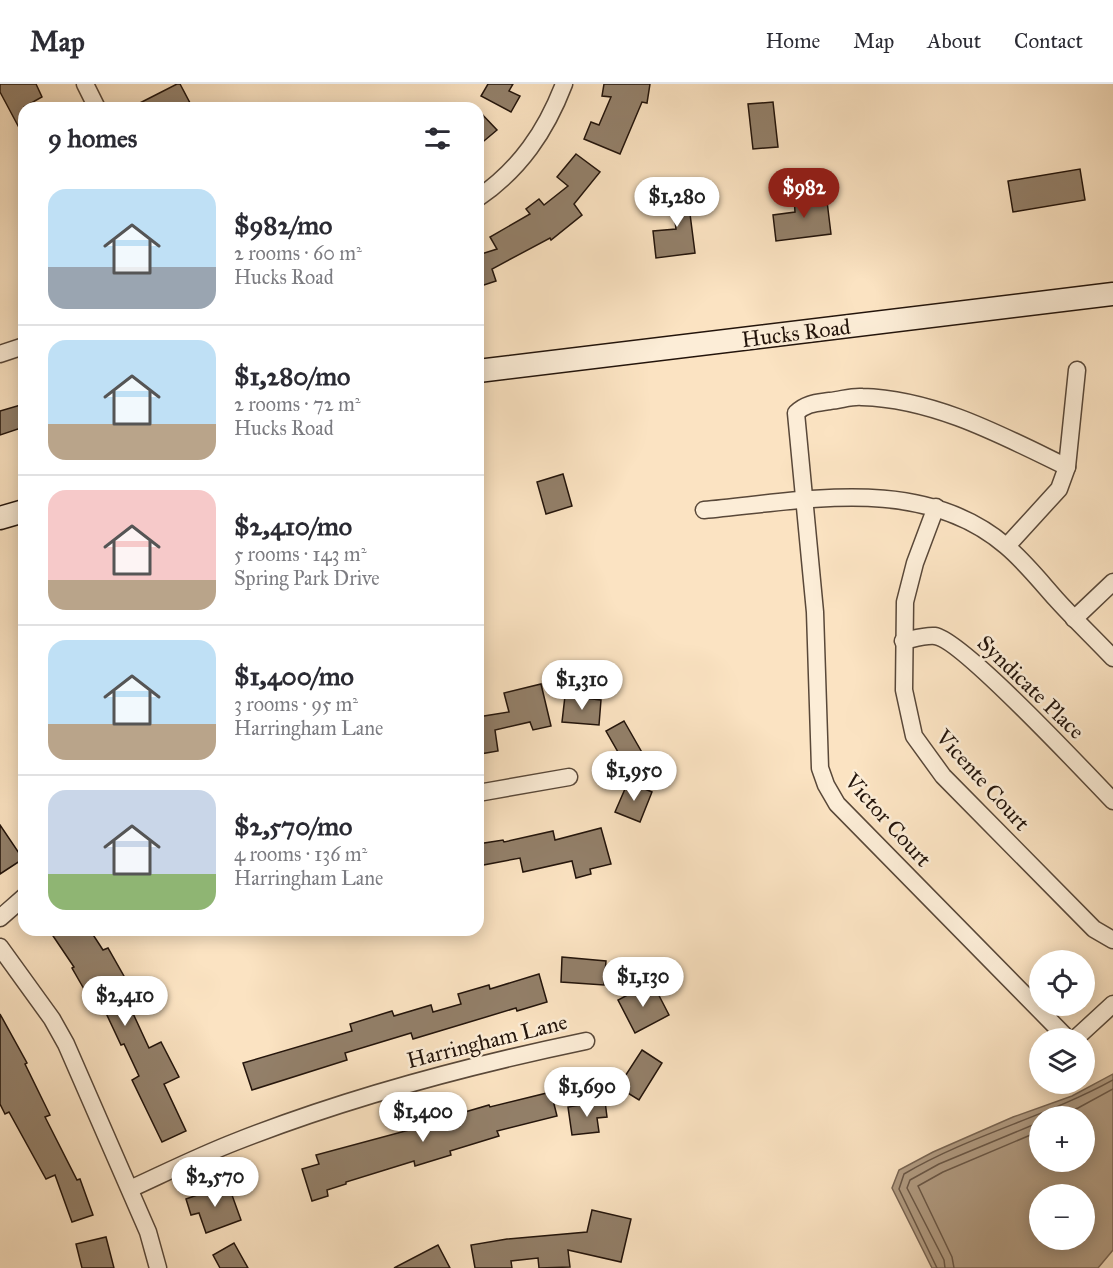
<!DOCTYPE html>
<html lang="en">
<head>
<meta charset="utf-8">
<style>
	body { margin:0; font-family:"IM FELL Great Primer",serif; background:#f2f2f3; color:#2b2b33; height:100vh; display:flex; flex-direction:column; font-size:22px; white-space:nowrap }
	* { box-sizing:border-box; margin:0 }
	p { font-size:20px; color:#7c7c81 }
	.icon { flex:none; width:33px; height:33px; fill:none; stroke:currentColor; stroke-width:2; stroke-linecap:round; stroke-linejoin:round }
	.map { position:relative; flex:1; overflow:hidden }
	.panel { position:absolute; left:18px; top:18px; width:466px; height:834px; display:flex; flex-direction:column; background:#fff; border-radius:18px; box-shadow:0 3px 15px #0003 }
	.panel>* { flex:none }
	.fabs { position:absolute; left:1029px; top:866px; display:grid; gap:12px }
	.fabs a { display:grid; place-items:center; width:66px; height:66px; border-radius:50%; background:#fff; box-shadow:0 3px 15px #0003; font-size:30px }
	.price { position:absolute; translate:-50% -51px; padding:0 14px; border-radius:21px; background:#fff; color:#222; font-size:20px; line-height:39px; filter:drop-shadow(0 2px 3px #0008) }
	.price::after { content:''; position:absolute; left:50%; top:36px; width:18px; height:14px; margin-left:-9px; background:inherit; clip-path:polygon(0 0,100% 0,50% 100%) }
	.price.active { background:#8f2418; color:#fff }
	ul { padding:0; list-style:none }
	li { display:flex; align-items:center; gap:18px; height:150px; padding:0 30px }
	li+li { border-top:2px solid #e1e1e2 }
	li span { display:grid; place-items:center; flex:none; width:168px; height:120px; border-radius:18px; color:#555 }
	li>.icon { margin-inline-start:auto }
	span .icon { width:72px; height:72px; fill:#fffc; stroke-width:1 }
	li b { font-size:26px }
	h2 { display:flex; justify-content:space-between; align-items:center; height:72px; padding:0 30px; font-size:26px }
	header { display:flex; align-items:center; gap:36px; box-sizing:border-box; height:84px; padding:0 30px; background:#fff; border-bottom:2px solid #e1e1e2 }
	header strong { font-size:28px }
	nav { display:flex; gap:33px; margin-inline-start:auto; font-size:21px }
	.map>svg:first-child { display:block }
	.water { fill:#b29d84; stroke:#796654; stroke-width:1.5; fill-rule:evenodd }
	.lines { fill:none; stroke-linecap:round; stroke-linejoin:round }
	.shore { stroke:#6a5848; stroke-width:1.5 }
	.building { fill:#93806a; stroke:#23140b; stroke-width:1.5 }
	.minor-casing { stroke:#594839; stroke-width:19 }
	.secondary-casing { stroke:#23140b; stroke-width:25 }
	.minor { stroke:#fcedd7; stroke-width:16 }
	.secondary { stroke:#fcedd7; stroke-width:22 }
	.labels { text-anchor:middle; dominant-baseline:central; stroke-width:5; stroke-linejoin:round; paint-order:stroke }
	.street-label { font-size:22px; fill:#23140b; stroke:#fcedd7 }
</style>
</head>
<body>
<header>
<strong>Map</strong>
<nav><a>Home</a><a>Map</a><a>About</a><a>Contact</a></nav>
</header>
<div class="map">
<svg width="1113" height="1184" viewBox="0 0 1113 1184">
	<rect width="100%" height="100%" fill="#fbe3c2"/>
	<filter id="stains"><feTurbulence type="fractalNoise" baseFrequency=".00333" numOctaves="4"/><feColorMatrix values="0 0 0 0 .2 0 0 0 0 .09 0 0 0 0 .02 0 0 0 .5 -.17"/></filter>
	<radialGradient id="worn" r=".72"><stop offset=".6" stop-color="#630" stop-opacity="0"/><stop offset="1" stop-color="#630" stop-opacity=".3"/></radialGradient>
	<path class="water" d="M1113,990V1166L1098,1184H932L892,1104L899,1086L933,1068L1013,1033L1072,1012ZM1040,1032H1084V1077H1040ZM1040,1110H1084V1155H1040Z"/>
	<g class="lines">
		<g class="shore">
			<path d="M1055,1032L1078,1024L1113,1005"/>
			<path d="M937,1184L899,1105L904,1090C970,1051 1046,1033 1113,996"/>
			<path d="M945,1184L944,1176L907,1104L910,1096L939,1080L1040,1038"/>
			<path d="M954,1184L952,1173L918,1102L943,1088L1040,1047"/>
		</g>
	</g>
	<g class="building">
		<path d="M0,0H36L42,13L24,23V53L0,8Z"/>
		<path d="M177,0H180L190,19L180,24H130Z"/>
		<path d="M488,0H513L509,7L520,12L511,28L481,12Z"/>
		<path d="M604,0H650L647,19L642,18L620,70L584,55L591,38L599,41L611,13L602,12Z"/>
		<path d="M773,18L778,63L753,65L748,20Z"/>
		<path d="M478,26L497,46L478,62Z"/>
		<path d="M576,70L600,88L574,120L582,131L551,156L550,154L492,185L496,197L478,203V171L497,165L490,153L530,130L526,125L539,115L544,121L568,102L557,93Z"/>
		<path d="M1080,85L1085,116L1013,128L1008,97Z"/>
		<path d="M670,100L689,102L686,131L690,130L695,169L656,174L653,147L676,145Z"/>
		<path d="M826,109L831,150L776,157L773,131L795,128L794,113Z"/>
		<path d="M24,320V343L0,351V327Z"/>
		<path d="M563,390L572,422L546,430L537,398Z"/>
		<path d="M541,600L551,642L533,646L530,638L495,646L498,667L480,670L478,633L509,628L504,609Z"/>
		<path d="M565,612L601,616L599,641L562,638Z"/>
		<path d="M624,637L644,672L626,682L606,647Z"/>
		<path d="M628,698L652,708L640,738L615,728Z"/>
		<path d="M0,741L23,775L0,790Z"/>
		<path d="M601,744L611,780L590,785L591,790L576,794L572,777L523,788L520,774L478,782V760L503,756L504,758L553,747L555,756Z"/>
		<path d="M49,846H90L103,866L108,864L125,894L118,897L149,964L161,958L179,993L164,1000L186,1047L162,1058L132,996L139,992L124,960L121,961L97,910L94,911L89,902L84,905L72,884L74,883Z"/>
		<path d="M562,873L606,877L604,901L561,898Z"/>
		<path d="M539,890L547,918L517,927L516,924L413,955L411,949L345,969L347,976L252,1006L243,979L352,947L350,940L392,927L394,932L431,921L433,928L461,920L458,910L489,901L490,905Z"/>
		<path d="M652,898L669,931L635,949L618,916Z"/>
		<path d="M0,930L27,979L25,980L50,1031L45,1033L77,1096L80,1095L93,1131L72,1138L55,1091L46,1095L9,1028L5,1030L0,1020Z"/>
		<path d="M642,966L662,979L639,1016L618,1003Z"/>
		<path d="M551,1008L557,1032L497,1047L499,1052L450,1067L451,1071L415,1082L414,1077L346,1098V1100L327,1106L328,1112L312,1117L302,1085L319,1080L316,1071L424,1042L422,1037L440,1031L441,1035L489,1021L490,1023Z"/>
		<path d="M605,1017L607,1033L597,1034L599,1048L572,1051L568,1023Z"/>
		<path d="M228,1100L241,1136L206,1149L199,1129L191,1131L186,1115Z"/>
		<path d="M592,1126L631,1135L621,1178L568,1166L570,1183L539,1184L538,1174L511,1177L512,1184H475L471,1161L507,1155L587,1148Z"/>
		<path d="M106,1153L114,1184H82L76,1160Z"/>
		<path d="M234,1159L248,1184H220L213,1171Z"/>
		<path d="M438,1161L450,1184H394Z"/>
	</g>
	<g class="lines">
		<g class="minor-casing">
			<g id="minor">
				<path d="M85,0L97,24"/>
				<path d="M478,114C520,85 546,47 564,0"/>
				<path d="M0,270L24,262"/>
				<path d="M1067,383C1003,352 935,315 862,313C852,312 841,316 830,317C817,319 806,319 796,329L815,528L820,684L826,701L837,720L1067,954"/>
				<path d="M936,423L915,479L905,518L904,606L914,652L943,692L1094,845L1113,856"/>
				<path d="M704,426C804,417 922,390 1006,462C1024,477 1040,497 1056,515C1074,535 1094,554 1113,574"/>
				<path d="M1007,462L1059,405L1067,383L1077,286"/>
				<path d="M1074,535L1113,498"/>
				<path d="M903,557C913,555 925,551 935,552C961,555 1088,691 1113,717"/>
				<path d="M478,709L569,693"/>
				<path d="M0,834L24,813"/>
				<path d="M0,863L52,935L66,960L148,1148L158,1184"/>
				<path d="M1076,954L1113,920"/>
				<path d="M130,1105C165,1089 199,1072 235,1058C349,1013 466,982 586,957"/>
			</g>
		</g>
		<g class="secondary-casing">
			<g id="secondary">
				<path d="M478,287L1113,210"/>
				<path d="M0,434L24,427"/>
			</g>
		</g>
		<use href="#minor" class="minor"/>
		<use href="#secondary" class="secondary"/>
	</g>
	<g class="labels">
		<g class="street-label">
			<text transform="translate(796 249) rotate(-7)">Hucks Road</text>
			<text transform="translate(1031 603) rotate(44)">Syndicate Place</text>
			<text transform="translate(983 696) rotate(48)">Vicente Court</text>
			<text transform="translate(888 736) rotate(48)">Victor Court</text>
			<text transform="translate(487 957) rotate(-14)">Harringham Lane</text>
		</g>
	</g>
	<rect width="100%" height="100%" filter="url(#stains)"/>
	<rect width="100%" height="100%" fill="url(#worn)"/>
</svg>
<div class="fabs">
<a><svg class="icon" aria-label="locate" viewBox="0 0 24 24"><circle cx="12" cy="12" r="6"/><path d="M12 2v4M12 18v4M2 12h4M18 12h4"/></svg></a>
<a><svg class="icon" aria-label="layers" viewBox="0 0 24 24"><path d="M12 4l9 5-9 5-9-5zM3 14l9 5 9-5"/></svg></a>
<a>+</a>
<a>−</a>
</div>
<b class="price active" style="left:804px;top:135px">$982</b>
<b class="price" style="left:677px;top:144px">$1,280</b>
<b class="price" style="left:582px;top:627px">$1,310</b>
<b class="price" style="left:634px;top:718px">$1,950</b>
<b class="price" style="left:643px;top:924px">$1,130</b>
<b class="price" style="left:125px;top:943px">$2,410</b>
<b class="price" style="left:587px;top:1034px">$1,690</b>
<b class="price" style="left:423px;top:1059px">$1,400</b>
<b class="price" style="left:215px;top:1124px">$2,570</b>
<section class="panel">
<h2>9 homes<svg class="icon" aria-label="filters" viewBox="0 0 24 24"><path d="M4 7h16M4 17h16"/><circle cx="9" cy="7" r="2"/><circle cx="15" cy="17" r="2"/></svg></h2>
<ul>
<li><span style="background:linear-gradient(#bfe0f5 65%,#9aa5b1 0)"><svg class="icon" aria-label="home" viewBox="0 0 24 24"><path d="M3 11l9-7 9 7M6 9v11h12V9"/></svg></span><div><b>$982/mo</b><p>2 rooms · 60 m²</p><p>Hucks Road</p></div></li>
<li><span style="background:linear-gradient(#bfe0f5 70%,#b9a48a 0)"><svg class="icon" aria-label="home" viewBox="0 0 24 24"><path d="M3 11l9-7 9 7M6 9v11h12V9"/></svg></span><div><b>$1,280/mo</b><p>2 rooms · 72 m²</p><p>Hucks Road</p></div></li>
<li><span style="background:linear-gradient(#f6c9c9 75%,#b9a48a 0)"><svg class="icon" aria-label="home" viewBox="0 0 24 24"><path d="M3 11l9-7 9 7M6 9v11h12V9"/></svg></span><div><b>$2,410/mo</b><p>5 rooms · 143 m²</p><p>Spring Park Drive</p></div></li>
<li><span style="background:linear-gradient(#bfe0f5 70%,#b9a48a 0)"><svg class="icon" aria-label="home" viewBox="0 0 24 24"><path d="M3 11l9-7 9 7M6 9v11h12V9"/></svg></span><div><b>$1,400/mo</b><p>3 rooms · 95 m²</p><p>Harringham Lane</p></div></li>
<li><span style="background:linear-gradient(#c9d6e8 70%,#8fb573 0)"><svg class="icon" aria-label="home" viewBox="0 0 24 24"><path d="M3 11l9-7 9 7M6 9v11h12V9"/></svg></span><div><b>$2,570/mo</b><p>4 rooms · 136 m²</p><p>Harringham Lane</p></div></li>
</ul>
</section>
</div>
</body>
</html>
